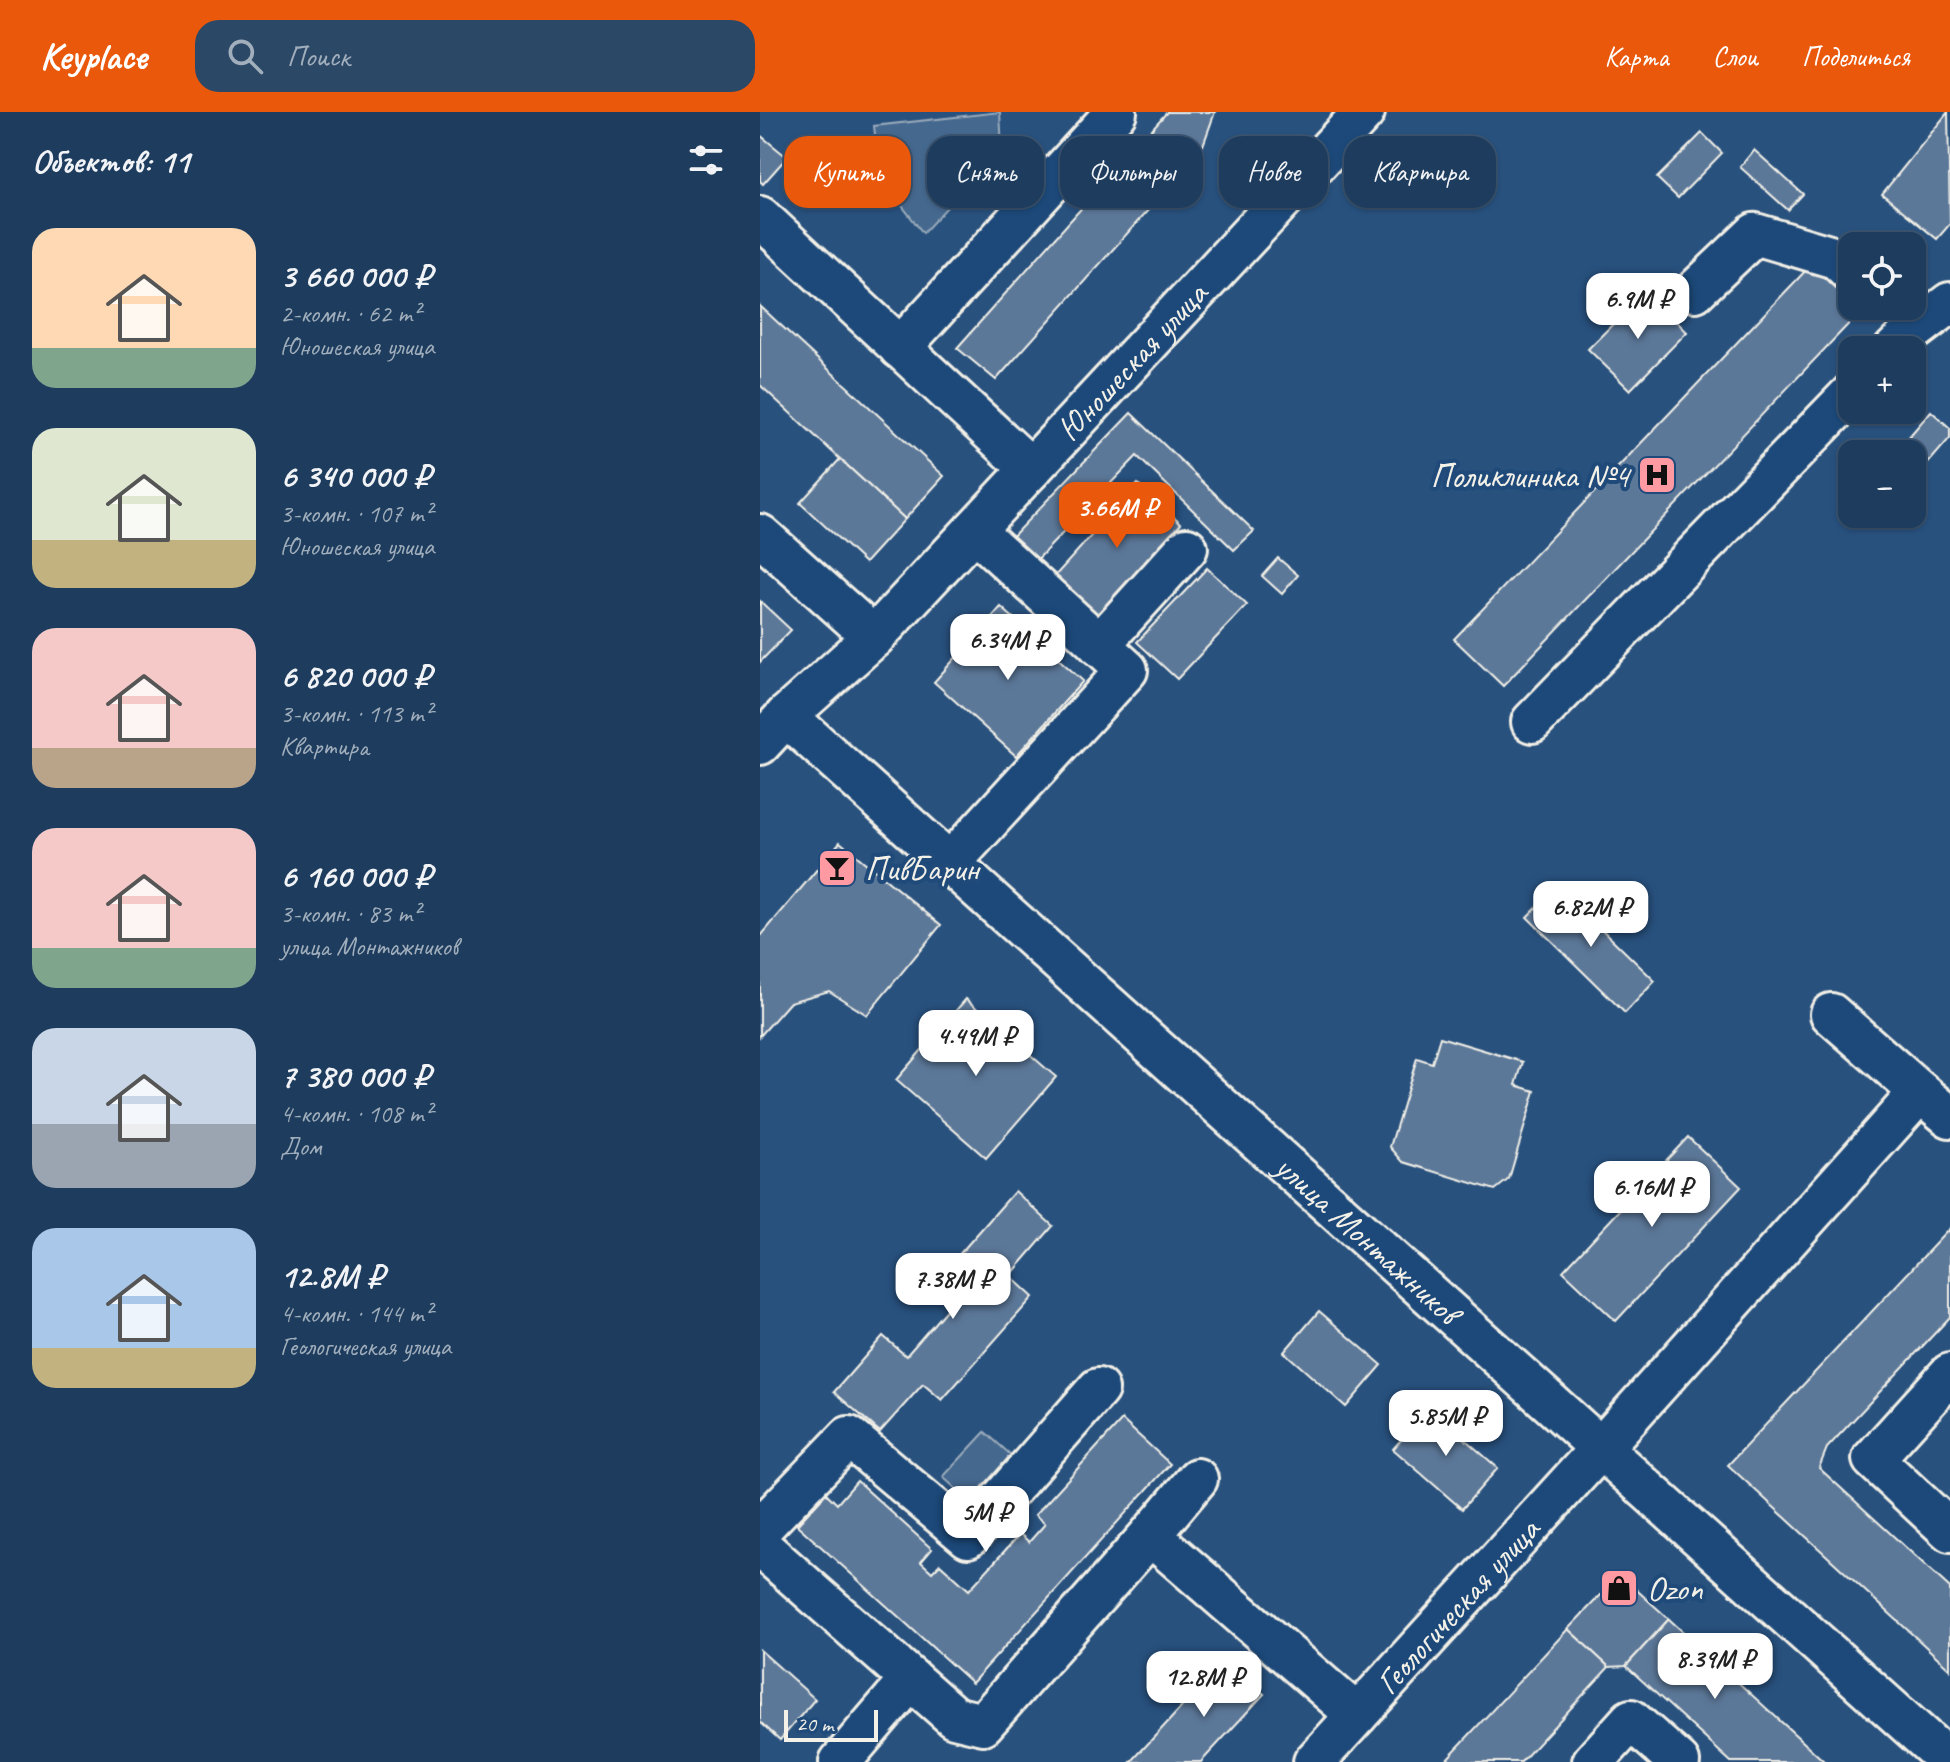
<!DOCTYPE html>
<html lang="ru">
<head>
<meta charset="utf-8">
<style>
	body { margin:0; font-family:Caveat,sans-serif; background:#2b4867; color:#f1f3f6; height:100vh; display:flex; flex-direction:column; font-size:30px; white-space:nowrap }
	* { box-sizing:border-box; margin:0 }
	p { font-size:26px; color:#a1aebc }
	.icon { flex:none; width:44px; height:44px; fill:none; stroke:currentColor; stroke-width:2; stroke-linecap:round; stroke-linejoin:round }
	.map { position:relative; flex:1; overflow:hidden }
	.panel { display:flex; flex-direction:column; background:#1e3d5e; width:760px }
	.panel>* { flex:none }
	.hud { position:absolute; left:24px; top:24px; width:760px; height:72px; display:flex; gap:16px }
	.buttons { position:absolute; left:1078px; top:120px; display:grid; gap:16px }
	.buttons a { display:grid; place-items:center; width:88px; height:88px; border-radius:16px; background:#1e3d5e; box-shadow:0 2px 6px #0004,0 0 0 2px #3c5673; font-size:40px }
	.scale { position:absolute; left:24px; bottom:20px; width:94px; box-sizing:border-box; padding-left:8px; border:4px solid #f4f1e8; border-top:0; font-size:22px; line-height:28px; white-space:nowrap; color:#f4f1e8; -webkit-text-stroke:6px #1f4a7a; paint-order:stroke }
	.price { position:absolute; translate:-50% -68px; padding:0 18px; border-radius:16px; background:#fff; color:#222; font-size:26px; line-height:52px; filter:drop-shadow(0 2px 4px #0008) }
	.price::after { content:''; position:absolute; left:50%; top:48px; width:24px; height:18px; margin-left:-12px; background:inherit; clip-path:polygon(0 0,100% 0,50% 100%) }
	.price.current { background:#ea580c; color:#fff }
	ul { padding:0; list-style:none }
	li { display:flex; align-items:center; gap:24px; height:200px; padding:0 32px }
	li span { display:grid; place-items:center; flex:none; width:224px; height:160px; border-radius:24px; color:#555 }
	li>.icon { margin-inline-start:auto }
	span .icon { width:96px; height:96px; fill:#fffc; stroke-width:1 }
	li b { font-size:34px }
	h2 { display:flex; justify-content:space-between; align-items:center; height:96px; padding:0 32px; font-size:34px }
	.tag { padding:0 28px; border-radius:24px; background:#1e3d5e; box-shadow:0 2px 6px #0004,0 0 0 2px #3c5673; font-size:28px; line-height:72px }
	.tag.current { background:#ea580c; color:#fff }
	header { display:flex; align-items:center; gap:48px; box-sizing:border-box; height:112px; padding:0 40px; background:#ea580c; color:#fff }
	header strong { font-size:38px }
	nav { display:flex; gap:44px; margin-inline-start:auto; font-size:28px }
	.search { width:560px; height:72px; background:#2b4867; display:flex; align-items:center; gap:20px; box-sizing:border-box; padding:0 28px; border-radius:24px; color:#a1aebc; font-size:30px }
	main { display:flex; flex:1; min-height:0 }
	.map>svg:first-child { display:block }
	.green { fill:#45688e; stroke:#9cacbb; stroke-width:2 }
	.building { fill:#5b7899; stroke:#f4f1e8; stroke-width:2 }
	.lines { fill:none; stroke-linecap:round; stroke-linejoin:round }
	.minor-casing { stroke:#f4f1e8; stroke-width:46 }
	.minor { stroke:#1f4a7a; stroke-width:40 }
	.labels { text-anchor:middle; dominant-baseline:central; stroke-width:8; stroke-linejoin:round; paint-order:stroke }
	.street-label { font-size:34px; fill:#f4f1e8; stroke:#1f4a7a }
	.poi-label { font-size:34px; fill:#f4f1e8; stroke:#1f4a7a; text-anchor:start }
</style>
</head>
<body>
<header>
<strong>Keyplace</strong>
<div class="search"><svg class="icon" aria-label="search" viewBox="0 0 24 24"><circle cx="10" cy="10" r="6"/><path d="M15 15l6 6"/></svg>Поиск</div>
<nav><a>Карта</a><a>Слои</a><a>Поделиться</a></nav>
</header>
<main>
<section class="panel">
<h2>Объектов: 11<svg class="icon" aria-label="filters" viewBox="0 0 24 24"><path d="M4 7h16M4 17h16"/><circle cx="9" cy="7" r="2"/><circle cx="15" cy="17" r="2"/></svg></h2>
<ul>
<li><span style="background:linear-gradient(#ffd9b3 75%,#7fa58c 0)"><svg class="icon" aria-label="home" viewBox="0 0 24 24"><path d="M3 11l9-7 9 7M6 9v11h12V9"/></svg></span><div><b>3 660 000 ₽</b><p>2-комн. · 62 m²</p><p>Юношеская улица</p></div></li>
<li><span style="background:linear-gradient(#dfe7d0 70%,#c2b280 0)"><svg class="icon" aria-label="home" viewBox="0 0 24 24"><path d="M3 11l9-7 9 7M6 9v11h12V9"/></svg></span><div><b>6 340 000 ₽</b><p>3-комн. · 107 m²</p><p>Юношеская улица</p></div></li>
<li><span style="background:linear-gradient(#f6c9c9 75%,#b9a48a 0)"><svg class="icon" aria-label="home" viewBox="0 0 24 24"><path d="M3 11l9-7 9 7M6 9v11h12V9"/></svg></span><div><b>6 820 000 ₽</b><p>3-комн. · 113 m²</p><p>Квартира</p></div></li>
<li><span style="background:linear-gradient(#f6c9c9 75%,#7fa58c 0)"><svg class="icon" aria-label="home" viewBox="0 0 24 24"><path d="M3 11l9-7 9 7M6 9v11h12V9"/></svg></span><div><b>6 160 000 ₽</b><p>3-комн. · 83 m²</p><p>улица Монтажников</p></div></li>
<li><span style="background:linear-gradient(#c9d6e8 60%,#9aa5b1 0)"><svg class="icon" aria-label="home" viewBox="0 0 24 24"><path d="M3 11l9-7 9 7M6 9v11h12V9"/></svg></span><div><b>7 380 000 ₽</b><p>4-комн. · 108 m²</p><p>Дом</p></div></li>
<li><span style="background:linear-gradient(#a9c7e8 75%,#c2b280 0)"><svg class="icon" aria-label="home" viewBox="0 0 24 24"><path d="M3 11l9-7 9 7M6 9v11h12V9"/></svg></span><div><b>12.8M ₽</b><p>4-комн. · 144 m²</p><p>Геологическая улица</p></div></li>
</ul>
</section>
<div class="map">
<svg width="1190" height="1650" viewBox="0 0 1190 1650">
	<rect width="100%" height="100%" fill="#28517e"/>
	<filter id="ink" filterUnits="userSpaceOnUse"><feTurbulence type="fractalNoise" baseFrequency=".0125" numOctaves="2"/><feDisplacementMap in="SourceGraphic" scale="16" xChannelSelector="R" yChannelSelector="G"/><feConvolveMatrix kernelMatrix="1 2 1 2 8 2 1 2 1" color-interpolation-filters="sRGB"/></filter>
	<g filter="url(#ink)">
		<g class="green">
			<path d="M240,0L242,36L163,121L120,65L114,14Z"/>
			<path d="M225,1320L260,1351L218,1397L183,1365Z"/>
		</g>
		<g class="building">
			<path d="M407,0H455L441,39L236,268L197,236Z"/>
			<path d="M1188,0L1190,112L1177,127L1122,82Z"/>
			<path d="M942,21L962,41L918,86L897,66Z"/>
			<path d="M0,23L27,45L3,72L0,69Z"/>
			<path d="M994,38L1043,82L1028,98L980,55Z"/>
			<path d="M1051,153L1100,200L743,574L694,527Z"/>
			<path d="M886,179L927,220L870,278L828,237Z"/>
			<path d="M0,194L184,364L145,407L0,273Z"/>
			<path d="M1171,299L1190,316V326L1152,370V342H1134Z"/>
			<path d="M371,301L494,419L474,438L377,344L271,454L246,431Z"/>
			<path d="M80,347L145,407L105,451L40,391Z"/>
			<path d="M378,372L421,411L336,504L294,465Z"/>
			<path d="M518,446L538,463L522,482L502,464Z"/>
			<path d="M447,456L487,493L417,567L377,530Z"/>
			<path d="M0,489L31,518L0,550Z"/>
			<path d="M241,495L323,569L256,644L174,570Z"/>
			<path d="M80,730L181,813L107,903L69,879L30,890L0,924V825Z"/>
			<path d="M797,774L895,869L865,901L767,805Z"/>
			<path d="M206,887L296,965L226,1046L136,968Z"/>
			<path d="M680,925L763,950L756,973L775,979L749,1067L735,1078L643,1050L630,1035L657,946L672,951Z"/>
			<path d="M928,1025L981,1075L856,1209L803,1159Z"/>
			<path d="M255,1079L293,1114L250,1164L273,1185L182,1288L163,1272L120,1320L74,1280L123,1224L146,1244L217,1162L197,1145Z"/>
			<path d="M1190,1116V1205L1067,1336L1059,1356L1190,1476V1557L968,1353Z"/>
			<path d="M559,1199L622,1253L586,1295L524,1240Z"/>
			<path d="M669,1296L738,1356L702,1397L633,1337Z"/>
			<path d="M362,1308L410,1352L212,1571L37,1413L66,1381L77,1392L97,1369L172,1437L161,1450L172,1460L180,1452L209,1478L260,1422L269,1430L285,1412L275,1403Z"/>
			<path d="M860,1463L909,1507L866,1554L849,1555L808,1517Z"/>
			<path d="M909,1507L1065,1650H971L866,1554Z"/>
			<path d="M808,1517L849,1555L761,1650H684Z"/>
			<path d="M0,1538L55,1587L20,1628L0,1610Z"/>
			<path d="M466,1547L504,1582L441,1650H371Z"/>
		</g>
		<g class="lines">
			<g class="minor-casing">
				<g id="minor">
					<path d="M0,105L271,357"/>
					<path d="M935,179L995,122L1076,146L1092,161"/>
					<path d="M140,236L356,0"/>
					<path d="M1134,238L1153,219L1190,191"/>
					<path d="M0,423L114,525"/>
					<path d="M339,533L427,436"/>
					<path id="s1" d="M26,604L1190,1650"/>
					<path d="M772,610L1092,281"/>
					<path id="s2" d="M0,632L26,604L114,525L604,0"/>
					<path d="M190,751L367,558L214,418"/>
					<path d="M1071,902L1160,980"/>
					<path d="M1190,1262L1113,1347L1190,1419"/>
					<path d="M0,1417L89,1325L208,1425L338,1277"/>
					<path d="M390,1423L437,1367"/>
					<path d="M0,1434L194,1605L223,1612L390,1423L597,1603"/>
					<path d="M80,1650L151,1567"/>
					<path id="s3" d="M554,1650L840,1337L1160,980L1190,1005"/>
					<path d="M833,1650L871,1608L919,1650"/>
				</g>
			</g>
			<use href="#minor" class="minor"/>
		</g>
	</g>
	<defs>
		<g id="hospital-square" transform="scale(2)"><rect x="-9" y="-9" width="18" height="18" rx="4" fill="#ff9aa2" stroke="#1f4a7a"/><path d="M-5-5h3v3.5h4V-5h3V5h-3V1.5h-4V5h-3Z" fill="#111"/></g>
		<g id="bar-square" transform="scale(2)"><rect x="-9" y="-9" width="18" height="18" rx="4" fill="#ff9aa2" stroke="#1f4a7a"/><path d="M-6-5H6L.8 .8V4.5H3.5V6h-7V4.5H-.8V.8Z" fill="#111"/></g>
		<g id="shop-square" transform="scale(2)"><rect x="-9" y="-9" width="18" height="18" rx="4" fill="#ff9aa2" stroke="#1f4a7a"/><path d="M-5-2.5h2.3a2.7 3.5 0 0 1 5.4 0H5L5.5 6h-11ZM-1.5-2.5h3a1.5 2.3 0 0 0-3 0Z" fill="#111"/></g>
	</defs>
	<g fill-rule="evenodd">
		<use href="#hospital-square" x="897" y="363"/>
		<use href="#bar-square" x="77" y="756"/>
		<use href="#shop-square" x="859" y="1476"/>
	</g>
	<g class="labels">
		<g class="street-label">
			<text stroke="none"><textPath href="#s2" startOffset="534">Юношеская улица</textPath></text>
			<text stroke="none"><textPath href="#s1" startOffset="782">улица Монтажников</textPath></text>
			<text stroke="none"><textPath href="#s3" startOffset="212">Геологическая улица</textPath></text>
		</g>
		<g class="poi-label">
			<text x="869" y="363" text-anchor="end">Поликлиника №4</text>
			<text x="105" y="756">ПивБарин</text>
			<text x="887" y="1476">Ozon</text>
		</g>
	</g>
</svg>
<div class="buttons">
<a><svg class="icon" aria-label="locate" viewBox="0 0 24 24"><circle cx="12" cy="12" r="6"/><path d="M12 2v4M12 18v4M2 12h4M18 12h4"/></svg></a>
<a>+</a>
<a>−</a>
</div>
<div class="scale">20 m</div>
<b class="price" style="left:878px;top:229px">6.9M ₽</b>
<b class="price current" style="left:357px;top:438px">3.66M ₽</b>
<b class="price" style="left:248px;top:570px">6.34M ₽</b>
<b class="price" style="left:831px;top:837px">6.82M ₽</b>
<b class="price" style="left:216px;top:966px">4.49M ₽</b>
<b class="price" style="left:892px;top:1117px">6.16M ₽</b>
<b class="price" style="left:193px;top:1209px">7.38M ₽</b>
<b class="price" style="left:686px;top:1346px">5.85M ₽</b>
<b class="price" style="left:226px;top:1442px">5M ₽</b>
<b class="price" style="left:955px;top:1589px">8.39M ₽</b>
<b class="price" style="left:444px;top:1607px">12.8M ₽</b>
<div class="hud">
<a class="tag current">Купить</a>
<a class="tag">Снять</a>
<a class="tag">Фильтры</a>
<a class="tag">Новое</a>
<a class="tag">Квартира</a>
</div>
</div>
</main>
</body>
</html>
